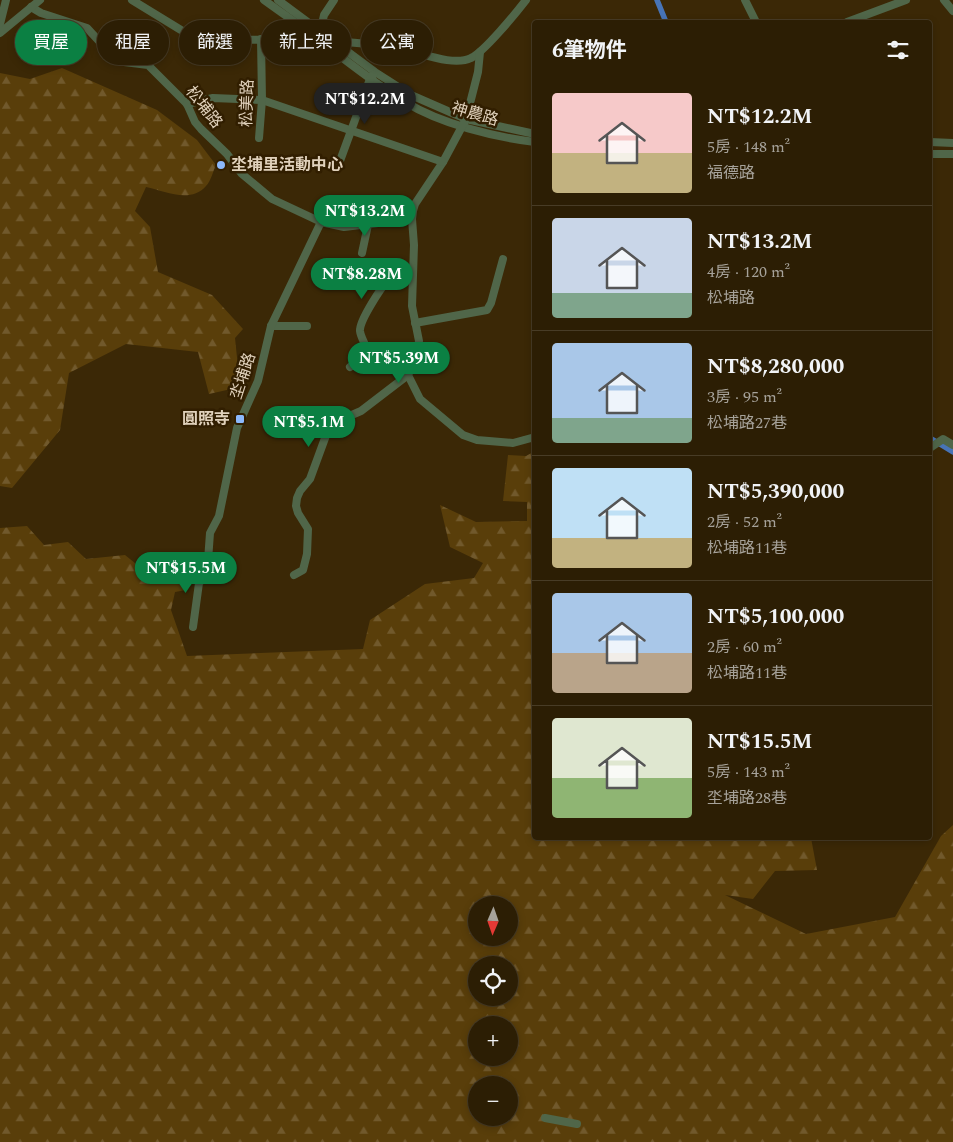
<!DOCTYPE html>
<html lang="zh-TW">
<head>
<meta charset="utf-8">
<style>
	body { margin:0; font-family:Spectral,"Noto Sans TC",serif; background:#382b13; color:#f1f3f6; height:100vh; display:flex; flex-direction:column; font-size:19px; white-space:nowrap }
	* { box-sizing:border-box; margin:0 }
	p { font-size:16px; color:#a6a29a }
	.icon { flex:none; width:28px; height:28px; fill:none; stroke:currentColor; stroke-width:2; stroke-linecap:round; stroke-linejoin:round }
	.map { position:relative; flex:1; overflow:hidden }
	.sheet { position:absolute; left:532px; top:20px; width:400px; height:820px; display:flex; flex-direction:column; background:#2c1e04; border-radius:5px; box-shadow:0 2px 8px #0003,0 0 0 1px #483c26 }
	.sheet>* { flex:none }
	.guide { position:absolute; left:15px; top:20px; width:442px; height:45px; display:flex; gap:10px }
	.needle { width:32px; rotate:182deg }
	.buttons { position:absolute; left:468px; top:896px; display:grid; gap:10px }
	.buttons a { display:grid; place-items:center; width:50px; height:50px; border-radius:50%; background:#2c1e04; box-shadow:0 2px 8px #0003,0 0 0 1px #483c26; font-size:25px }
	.price { position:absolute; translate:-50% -42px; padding:0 11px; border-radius:18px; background:#0b8043; color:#fff; font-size:16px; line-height:32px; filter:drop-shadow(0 1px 2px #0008) }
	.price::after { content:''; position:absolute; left:50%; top:30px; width:15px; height:11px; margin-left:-8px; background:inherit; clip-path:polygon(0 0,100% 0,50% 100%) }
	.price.on { background:#222; color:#fff }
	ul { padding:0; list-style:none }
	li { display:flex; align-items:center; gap:15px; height:125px; padding:0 20px }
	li+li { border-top:1px solid #483c26 }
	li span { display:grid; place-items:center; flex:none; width:140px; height:100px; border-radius:5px; color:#555 }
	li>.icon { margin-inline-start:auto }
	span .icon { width:60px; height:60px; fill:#fffc; stroke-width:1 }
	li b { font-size:21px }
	h2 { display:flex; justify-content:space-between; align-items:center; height:60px; padding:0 20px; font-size:21px }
	.pill { padding:0 18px; border-radius:22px; background:#2c1e04; box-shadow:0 2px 8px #0003,0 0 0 1px #483c26; font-size:18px; line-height:45px }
	.pill.on { background:#0b8043; color:#fff }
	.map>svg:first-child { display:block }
	.forest { fill:url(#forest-firs); fill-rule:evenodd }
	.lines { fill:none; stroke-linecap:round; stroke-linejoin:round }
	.canal { stroke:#4774b7; stroke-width:5.5 }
	.minor { stroke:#506649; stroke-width:8 }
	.poi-dot { fill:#8cb9fc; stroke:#311e00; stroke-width:2 }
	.labels { text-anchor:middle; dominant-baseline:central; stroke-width:5; stroke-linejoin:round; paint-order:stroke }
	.street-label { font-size:16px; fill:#e0d1bb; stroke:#311e00 }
	.poi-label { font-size:16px; font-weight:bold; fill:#e0d1bb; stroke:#311e00; text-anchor:start }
</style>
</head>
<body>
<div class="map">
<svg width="953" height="1142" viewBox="0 0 953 1142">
	<defs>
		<pattern id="forest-firs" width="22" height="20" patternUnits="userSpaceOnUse" patternTransform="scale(1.25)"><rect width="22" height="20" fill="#593e0a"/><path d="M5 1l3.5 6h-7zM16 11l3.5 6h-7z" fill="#71592c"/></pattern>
	</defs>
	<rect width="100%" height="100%" fill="#3b2806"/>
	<g class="forest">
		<path d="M62,68L157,110L197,140L216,165C213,171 211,181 206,186C190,204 165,191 146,187L135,211L150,227L158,272L212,295L243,329L235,338L240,387L209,394L198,352L126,344L69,373L60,430L12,488L0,486V73L30,79Z"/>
		<path d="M535,451V838H811L817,870L775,871L753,899L725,895L806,934L895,917L941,836L953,825V1142H0V528L27,526L44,545L68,542L86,559L125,555L141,568L186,563L190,577L186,590L175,592L171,610L187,656L363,649L370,620L425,584L474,578L483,563L450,547L440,505L476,522L527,521V502L503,501L508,455L526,456ZM476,905H509V938H476ZM476,965H509V998H476ZM476,1025H509V1058H476ZM476,1085H509V1118H476Z"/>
	</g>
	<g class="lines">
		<g class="canal">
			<path d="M657,0L666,22"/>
			<path d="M930,438L953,452"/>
		</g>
		<g class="minor">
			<path d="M132,0L194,38L210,40C274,40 337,37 400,49C419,52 453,67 471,58C484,52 516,13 526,0"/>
			<path d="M264,0C282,13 301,26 319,40C347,61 375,84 405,102C441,124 494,137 535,142"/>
			<path d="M278,0L375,72L411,95L466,119L535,134"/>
			<path d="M745,0L756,22"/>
			<path d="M944,0L953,11"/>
			<path d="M31,7L41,13L87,28L111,54L124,62L148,65L187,104L195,122L201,129L227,154L242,174L272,199L321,222L344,227L412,219"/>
			<path d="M847,22L906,0"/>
			<path d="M0,24L6,0"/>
			<path d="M0,33L40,0"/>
			<path d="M320,33L324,15L334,0"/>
			<path d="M480,52L478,72L466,119L443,162L415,204L413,211L412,219L414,245L412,306L419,341L416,359L408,375L420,399L463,435L477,440L513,443L535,437"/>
			<path d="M187,104L213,98L262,100L443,162"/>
			<path d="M259,138L262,100L261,39"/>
			<path d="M930,142L953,143"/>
			<path d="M930,154H953"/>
			<path d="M337,169L370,79L373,75"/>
			<path d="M362,253L368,225"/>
			<path d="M415,323L487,310L491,303L503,259"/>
			<path d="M271,326H307"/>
			<path d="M350,367L367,354C367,345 361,339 360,331C359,321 383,284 391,277C397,271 405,270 413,268"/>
			<path d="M930,448L943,439L953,445"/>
			<path d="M294,575L303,570L307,554L308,529L298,513L296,506L297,498L300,491L310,479L328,430L340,420L361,411L408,375"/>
			<path d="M193,627L199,583L207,574L210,533L219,516L237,428L258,381L271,326L321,222"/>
			<path d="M545,1118L577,1124"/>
		</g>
	</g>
	<g class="poi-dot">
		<circle cx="221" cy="165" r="5"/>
		<rect x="235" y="414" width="10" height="10" rx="2.5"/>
	</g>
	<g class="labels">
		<g class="street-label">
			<text transform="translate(247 103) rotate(-88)">松美路</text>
			<text transform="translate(204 107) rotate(52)">松埔路</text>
			<text transform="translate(475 114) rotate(16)">神農路</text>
			<text transform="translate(243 376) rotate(-72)">坔埔路</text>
		</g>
		<g class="poi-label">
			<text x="231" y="165">坔埔里活動中心</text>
			<text x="230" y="419" text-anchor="end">圓照寺</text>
		</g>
	</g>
</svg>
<div class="buttons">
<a><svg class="needle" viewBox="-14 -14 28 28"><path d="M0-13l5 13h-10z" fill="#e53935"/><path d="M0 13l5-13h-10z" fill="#a6a29a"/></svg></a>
<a><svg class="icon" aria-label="locate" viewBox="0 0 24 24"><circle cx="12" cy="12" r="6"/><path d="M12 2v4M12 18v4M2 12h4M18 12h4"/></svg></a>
<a>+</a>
<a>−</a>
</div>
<b class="price on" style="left:365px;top:125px">NT$12.2M</b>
<b class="price" style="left:365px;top:237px">NT$13.2M</b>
<b class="price" style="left:362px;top:300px">NT$8.28M</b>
<b class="price" style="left:399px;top:384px">NT$5.39M</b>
<b class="price" style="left:309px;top:448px">NT$5.1M</b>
<b class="price" style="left:186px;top:594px">NT$15.5M</b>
<div class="guide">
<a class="pill on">買屋</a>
<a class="pill">租屋</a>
<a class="pill">篩選</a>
<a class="pill">新上架</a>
<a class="pill">公寓</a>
</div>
<section class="sheet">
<h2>6筆物件<svg class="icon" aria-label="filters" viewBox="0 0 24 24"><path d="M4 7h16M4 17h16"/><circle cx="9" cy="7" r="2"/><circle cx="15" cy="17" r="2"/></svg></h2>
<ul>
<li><span style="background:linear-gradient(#f6c9c9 60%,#c2b280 0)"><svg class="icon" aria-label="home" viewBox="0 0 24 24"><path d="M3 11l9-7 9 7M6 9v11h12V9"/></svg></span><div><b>NT$12.2M</b><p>5房 · 148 m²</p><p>福德路</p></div></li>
<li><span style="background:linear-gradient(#c9d6e8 75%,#7fa58c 0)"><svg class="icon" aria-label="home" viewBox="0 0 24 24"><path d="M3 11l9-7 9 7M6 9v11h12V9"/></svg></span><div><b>NT$13.2M</b><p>4房 · 120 m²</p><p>松埔路</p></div></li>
<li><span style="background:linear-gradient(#a9c7e8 75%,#7fa58c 0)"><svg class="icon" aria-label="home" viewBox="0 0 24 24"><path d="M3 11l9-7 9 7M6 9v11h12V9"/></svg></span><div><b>NT$8,280,000</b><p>3房 · 95 m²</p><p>松埔路27巷</p></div></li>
<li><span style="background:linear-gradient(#bfe0f5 70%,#c2b280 0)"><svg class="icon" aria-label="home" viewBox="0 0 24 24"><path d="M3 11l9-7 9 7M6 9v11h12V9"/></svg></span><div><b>NT$5,390,000</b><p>2房 · 52 m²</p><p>松埔路11巷</p></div></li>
<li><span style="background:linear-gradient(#a9c7e8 60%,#b9a48a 0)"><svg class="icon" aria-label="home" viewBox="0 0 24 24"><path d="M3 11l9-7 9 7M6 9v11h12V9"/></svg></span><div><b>NT$5,100,000</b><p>2房 · 60 m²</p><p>松埔路11巷</p></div></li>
<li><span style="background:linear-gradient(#dfe7d0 60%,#8fb573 0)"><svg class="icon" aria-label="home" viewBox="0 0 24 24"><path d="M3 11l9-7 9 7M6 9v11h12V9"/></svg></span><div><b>NT$15.5M</b><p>5房 · 143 m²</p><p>坔埔路28巷</p></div></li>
</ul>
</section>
</div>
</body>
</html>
